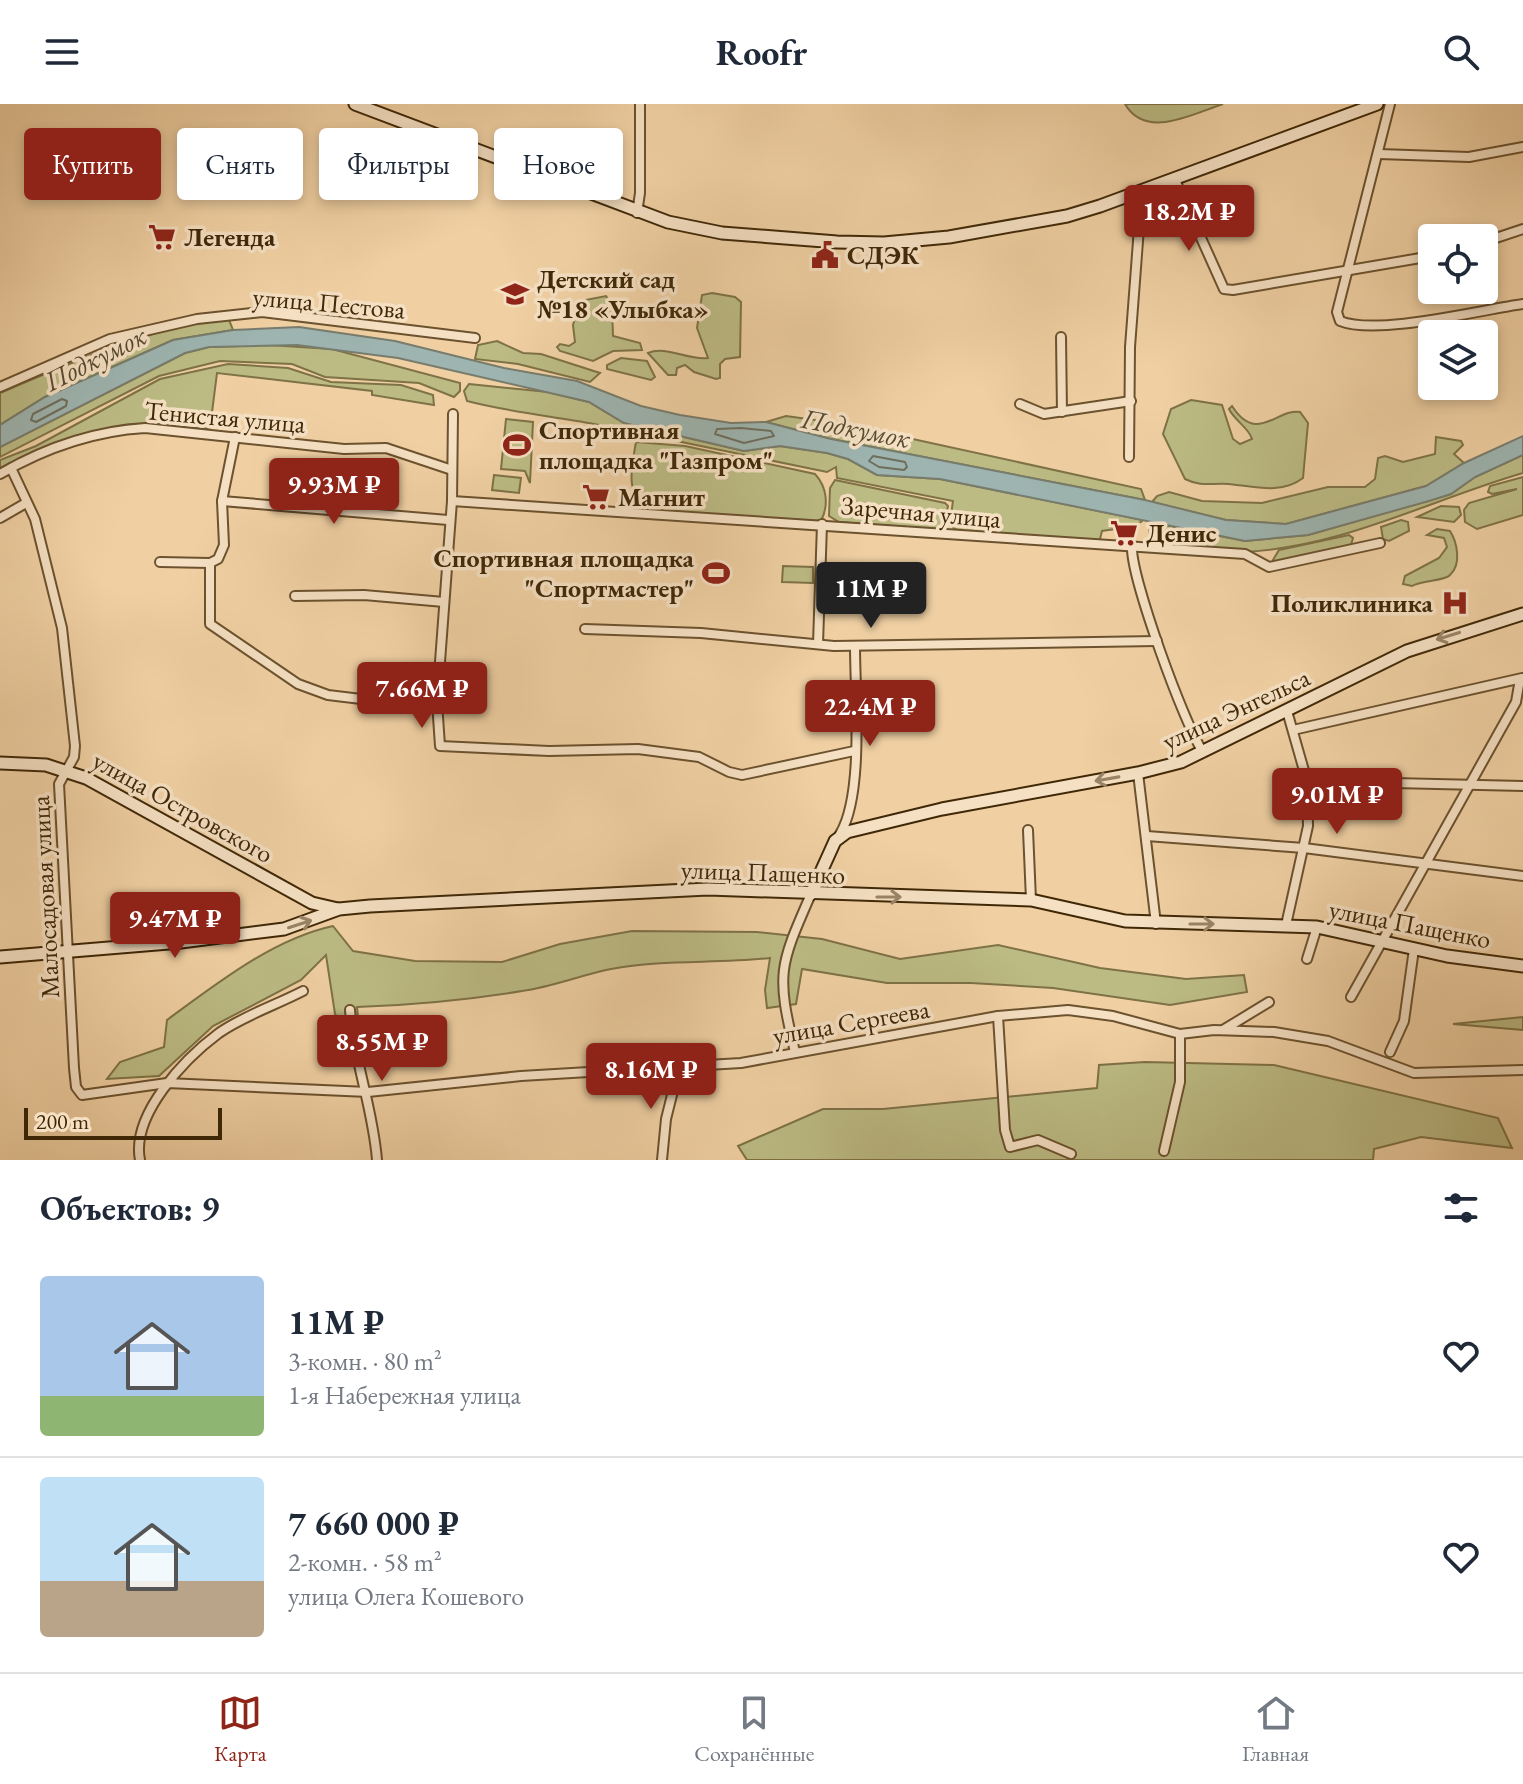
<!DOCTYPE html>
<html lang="ru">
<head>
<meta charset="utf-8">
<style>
	body { margin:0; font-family:"EB Garamond",serif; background:#f2f2f3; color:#1f2937; height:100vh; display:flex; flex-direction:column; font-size:30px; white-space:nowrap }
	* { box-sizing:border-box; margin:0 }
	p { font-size:26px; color:#747a83 }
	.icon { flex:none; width:44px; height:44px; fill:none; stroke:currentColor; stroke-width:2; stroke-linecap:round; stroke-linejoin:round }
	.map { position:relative; height:1056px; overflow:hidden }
	.side { display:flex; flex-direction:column; background:#fff; flex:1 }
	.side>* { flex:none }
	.top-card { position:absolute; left:24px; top:24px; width:800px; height:72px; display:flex; gap:16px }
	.buttons { position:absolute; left:1418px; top:120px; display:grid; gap:16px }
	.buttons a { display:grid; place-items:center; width:80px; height:80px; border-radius:8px; background:#fff; box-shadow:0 4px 12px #0003; font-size:40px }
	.scale { position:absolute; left:24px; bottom:20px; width:198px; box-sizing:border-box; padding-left:8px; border:4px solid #402807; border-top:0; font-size:22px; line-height:28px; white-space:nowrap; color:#402807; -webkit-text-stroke:6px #f5e0c3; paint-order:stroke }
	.price { position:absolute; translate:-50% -68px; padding:0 18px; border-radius:8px; background:#8f2418; color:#fff; font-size:26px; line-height:52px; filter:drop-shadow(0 2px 4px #0008) }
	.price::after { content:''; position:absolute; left:50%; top:48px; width:24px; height:18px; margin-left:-12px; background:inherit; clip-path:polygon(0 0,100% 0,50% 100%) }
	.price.active { background:#222; color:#fff }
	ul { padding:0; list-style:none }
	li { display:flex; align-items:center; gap:24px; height:200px; padding:0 40px }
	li+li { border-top:2px solid #e0e1e3 }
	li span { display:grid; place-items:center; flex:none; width:224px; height:160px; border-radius:8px; color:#555 }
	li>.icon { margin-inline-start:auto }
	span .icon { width:96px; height:96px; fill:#fffc; stroke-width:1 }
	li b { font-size:34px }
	h2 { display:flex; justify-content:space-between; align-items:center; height:96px; padding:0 40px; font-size:34px }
	.pill { padding:0 28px; border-radius:8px; background:#fff; box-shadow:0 4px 12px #0003; font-size:28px; line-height:72px }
	.pill.active { background:#8f2418; color:#fff }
	header { display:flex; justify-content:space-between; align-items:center; height:104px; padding:0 40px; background:#fff; font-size:36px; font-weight:700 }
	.tab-bar { display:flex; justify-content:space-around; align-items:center; height:112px; border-top:2px solid #e0e1e3; background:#fff; font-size:22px; color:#747a83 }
	.tab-bar a { display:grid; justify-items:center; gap:4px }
	.tab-bar .active { color:#8f2418 }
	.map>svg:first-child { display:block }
	.green { fill:#bcbb84; stroke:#7e7246; stroke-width:2 }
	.water { fill:#9db4b0; stroke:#787c6c; stroke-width:2 }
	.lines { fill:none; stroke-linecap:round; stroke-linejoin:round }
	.shore { stroke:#6e6e5c; stroke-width:2 }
	.street-casing { stroke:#6c522e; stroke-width:12 }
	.secondary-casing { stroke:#402807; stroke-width:15 }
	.street { stroke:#f5e0c3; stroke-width:8 }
	.secondary { stroke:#f5e0c3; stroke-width:11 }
	.oneway { stroke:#9a8465 }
	.labels { text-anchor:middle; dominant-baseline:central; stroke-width:7; stroke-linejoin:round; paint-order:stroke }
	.poi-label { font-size:26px; font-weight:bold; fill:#402807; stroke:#f5e0c3; text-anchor:start }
	.street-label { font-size:26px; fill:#402807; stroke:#f5e0c3 }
	.water-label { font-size:28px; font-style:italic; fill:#574b31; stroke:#f5e0c3 }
</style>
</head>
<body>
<header><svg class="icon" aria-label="menu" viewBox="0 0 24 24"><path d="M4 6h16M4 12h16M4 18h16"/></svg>Roofr<svg class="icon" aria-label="search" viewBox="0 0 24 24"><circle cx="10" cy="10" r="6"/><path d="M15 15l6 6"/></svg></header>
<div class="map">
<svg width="1523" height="1056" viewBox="0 0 1523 1056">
	<rect width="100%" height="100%" fill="#f0d0a3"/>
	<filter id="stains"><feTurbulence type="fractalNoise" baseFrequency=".0025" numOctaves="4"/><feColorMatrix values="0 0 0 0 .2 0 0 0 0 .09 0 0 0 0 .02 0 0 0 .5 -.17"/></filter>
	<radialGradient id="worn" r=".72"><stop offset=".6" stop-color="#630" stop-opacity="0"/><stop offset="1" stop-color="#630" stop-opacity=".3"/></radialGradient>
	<g class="green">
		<path d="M1125,0H1223C1192,10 1146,36 1125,0Z"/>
		<path d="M712,189L735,193L741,198L740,253L725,255L720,260V274L716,275L694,268L685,261L677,264L676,271H668L648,249C666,241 689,257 708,254L697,224L702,191Z"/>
		<path d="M606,192L612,201L613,232L640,239L642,246L613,247L593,257L560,247L557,243L560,240L569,242L575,238L573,221L580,197Z"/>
		<path d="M216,215L229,216L233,226L173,236L45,293L0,321V289C70,259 141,228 216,215Z"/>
		<path d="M497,237L523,249L541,250L600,269L590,278L518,260L475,255L478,241Z"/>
		<path d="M268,241L332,245L460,279V287L454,293L419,279L325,273L292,260L220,257L159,272L0,353V343L185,249L209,243Z"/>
		<path d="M621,254L647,257L655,273L651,276L607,265V261Z"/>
		<path d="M228,260L288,264L331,278L401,281L433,291L434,301L372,291V287L217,269L210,324C191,327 173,319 154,320C93,324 54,341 0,367V356L36,342L160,275Z"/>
		<path d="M469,280L548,288L589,298L624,319L744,347L780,342L827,349L848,355L877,371L940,375L1143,416L1136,422L1102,427L1099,439L982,431L954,425L950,418L953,397L837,374L836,363L827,368C749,352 672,336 594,320C551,312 509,308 467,297L464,287Z"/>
		<path d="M1191,296L1222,301L1233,335L1240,340L1252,335C1249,324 1235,317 1229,305L1232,302C1257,341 1277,304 1300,308L1308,319L1303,374C1281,391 1253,382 1228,380C1211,379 1201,383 1185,375L1163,330L1171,305Z"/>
		<path d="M786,312L844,320L1141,385L1145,396L831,335L766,318Z"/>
		<path d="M506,315L533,318L530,379L525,367L501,365Z"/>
		<path d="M1436,333L1461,337L1463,341L1454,350L1464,359L1426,382L1286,420L1226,416L1152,398L1157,392L1169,388L1202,397L1262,399L1328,383H1365L1375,375L1378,354L1385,352L1403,358L1435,350Z"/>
		<path d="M636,338L685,342L815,370C827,383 829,401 821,417L652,407C624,391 631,367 636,338Z"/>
		<path d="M1523,351V369C1430,396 1341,444 1242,448C1214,448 1184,443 1157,439L1149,434V418L1245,437L1308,431L1451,390L1475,373Z"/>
		<path d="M494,371L521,374L519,389L492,386Z"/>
		<path d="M1523,373V411L1477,425L1465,418L1464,406L1469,399L1517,385L1492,390L1488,388L1490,382Z"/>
		<path d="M835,376L945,399L948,402L944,421L936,425L839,418L829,412L830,384Z"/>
		<path d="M1441,402L1459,403L1461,411L1454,418L1417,413Z"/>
		<path d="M1401,416L1408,418L1409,427L1389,437L1383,435L1381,423Z"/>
		<path d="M1437,425L1450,427C1457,438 1462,460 1450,471C1445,477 1422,476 1412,482L1403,480L1405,472L1439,454L1447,443L1444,434L1427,431Z"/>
		<path d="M1349,431L1353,434L1351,441L1276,460L1273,456L1279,446Z"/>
		<path d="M783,462L813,463V479L782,478Z"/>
		<path d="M333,822L353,847L415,857L502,858L560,840L632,827L757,828L822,835L900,855L998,841L1100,864L1186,875L1244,871L1247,888L1170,901L1053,884L971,879H887L802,865L796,900L767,904L765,886L770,854C717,860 663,855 611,865C581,871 552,883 522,887C467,896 412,901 357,903L361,944L335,910L326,851L301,876L213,922L159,972L107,975L120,958L164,943L167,916C216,880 273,835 333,822Z"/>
		<path d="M1523,913V926L1453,920Z"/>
		<path d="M1145,958L1274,961L1498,1014L1512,1044L1421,1033L1374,1045L1373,1056H747L738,1042L823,1005H883L1097,984L1099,961Z"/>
	</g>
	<path class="water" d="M299,223L395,237L504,264L577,277L641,302L680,311L731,319L766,318L831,335L1145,396L1226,416L1286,420L1426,382L1464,359L1523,332V351L1475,373L1451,390L1429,397L1308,431L1245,437L940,375L877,371L848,355L827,349L780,342L744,347L624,319L589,298L398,254L297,241L209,243L185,249L0,343V321L45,293L173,236L233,226Z"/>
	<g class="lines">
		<g class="shore">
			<path d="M62,295L67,297L66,302L36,318L31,316L33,310Z"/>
			<path d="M741,324L771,327L774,332L744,339L715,330L717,325Z"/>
			<path d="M873,352L905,358L907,363L904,366L879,363L869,357Z"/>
		</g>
		<g class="street-casing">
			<g id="street">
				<path d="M1390,0L1337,208L1340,217C1377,232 1480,206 1523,200"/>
				<path d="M1379,50L1469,53L1523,43"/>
				<path d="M1175,76L1224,185L1233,186L1432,152"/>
				<path d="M637,109L640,89V0"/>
				<path d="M1484,138L1523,125"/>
				<path d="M1061,233L1062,308"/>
				<path d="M0,283L110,235L197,215L262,208L475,234"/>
				<path d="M1020,300L1044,310L1131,297"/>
				<path d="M235,333L222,397L224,441L218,455L210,459V520L298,580L328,591L361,595L437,598L440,642L549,647L638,645L699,653L729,668L742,671L854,647"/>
				<path d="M1129,353L1130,243L1139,124L1136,89"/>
				<path d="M11,364L35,415L62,524L75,642L74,653L59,680L74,964L76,983L82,991L167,979L368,988L521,972L741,959L998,912L1068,906L1113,912L1180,930L1214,926L1274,928L1328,937L1414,969L1523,966"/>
				<path d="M0,370C45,344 93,327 145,324L344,345L386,344L452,366"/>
				<path d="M222,397L448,416"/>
				<path d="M452,397L1245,450L1269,463L1380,439"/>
				<path d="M0,414L26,399"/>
				<path d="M1132,443C1131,474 1184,620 1203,648"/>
				<path d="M160,458L210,459"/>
				<path d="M295,492L364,491L444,498"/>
				<path d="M585,525L701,529L834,542L1157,537"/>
				<path d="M818,540L822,420"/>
				<path d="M437,598L452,397L453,310"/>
				<path d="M1293,626L1522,574"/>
				<path d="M1138,669L1156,820"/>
				<path d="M1307,677L1523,682"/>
				<path d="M1028,726L1031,796"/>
				<path d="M840,730C864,691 855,590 855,542"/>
				<path d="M1147,732L1304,744L1523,772"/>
				<path d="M1286,821L1308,722L1307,677L1287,607"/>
				<path d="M1307,855L1317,823"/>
				<path d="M1351,893L1516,598L1520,575"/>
				<path d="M350,906C354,957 373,1004 377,1056"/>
				<path d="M998,912L1005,1026L1010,1043L1038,1036L1071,1050"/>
				<path d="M1223,926L1269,898"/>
				<path d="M795,948C776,869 779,863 811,790"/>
				<path d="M1390,948L1404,917L1414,845"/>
				<path d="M1164,1047L1180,978V930"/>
				<path d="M140,1056C131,1011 184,955 219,929C243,912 276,901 303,887"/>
				<path d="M662,1056L666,1015L679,963"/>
			</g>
		</g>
		<g class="secondary-casing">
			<g id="secondary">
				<path d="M355,0L668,118L722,129L837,138L884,139L949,133L1067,112L1100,102L1377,0"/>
				<path d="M0,659L46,661L86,674L312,799L338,805"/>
				<path d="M811,790L835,737L847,728L942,705L1138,669L1181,658L1407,547L1523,510"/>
				<path d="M0,853L181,838L284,825L339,805L370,802L708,785L1031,796L1125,817L1317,823L1447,852L1523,862"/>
			</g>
		</g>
		<use href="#street" class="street"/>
		<use href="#secondary" class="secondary"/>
	</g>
	<defs><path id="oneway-shaft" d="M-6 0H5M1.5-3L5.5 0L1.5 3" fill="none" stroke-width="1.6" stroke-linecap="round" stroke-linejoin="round" transform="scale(2)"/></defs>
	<g class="oneway">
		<use href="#oneway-shaft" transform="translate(1448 532) rotate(163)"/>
		<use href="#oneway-shaft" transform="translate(1107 675) rotate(170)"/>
		<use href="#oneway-shaft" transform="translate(889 793)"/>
		<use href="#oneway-shaft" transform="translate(300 820) rotate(-18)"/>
		<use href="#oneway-shaft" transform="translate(1202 820)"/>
	</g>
	<defs>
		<g id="supermarket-bare" transform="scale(2.16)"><path d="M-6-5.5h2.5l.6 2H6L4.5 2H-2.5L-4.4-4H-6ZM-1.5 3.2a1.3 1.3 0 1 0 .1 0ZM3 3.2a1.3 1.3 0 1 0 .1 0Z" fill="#8f2418" stroke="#f5e0c3" stroke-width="2.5" paint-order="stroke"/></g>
		<g id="civic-bare" transform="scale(2.16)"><path d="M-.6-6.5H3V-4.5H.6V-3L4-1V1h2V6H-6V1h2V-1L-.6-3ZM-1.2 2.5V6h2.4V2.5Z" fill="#8f2418" stroke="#f5e0c3" stroke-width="2.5" paint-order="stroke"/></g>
		<g id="school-bare" transform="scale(2.16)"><path d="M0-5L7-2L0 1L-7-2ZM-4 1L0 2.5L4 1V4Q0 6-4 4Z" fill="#8f2418" stroke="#f5e0c3" stroke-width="2.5" paint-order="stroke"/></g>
		<g id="stadium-bare" transform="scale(2.16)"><path d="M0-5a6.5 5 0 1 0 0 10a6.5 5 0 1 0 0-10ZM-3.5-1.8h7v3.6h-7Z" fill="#8f2418" stroke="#f5e0c3" stroke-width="2.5" paint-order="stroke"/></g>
		<g id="hospital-bare" transform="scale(2.16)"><path d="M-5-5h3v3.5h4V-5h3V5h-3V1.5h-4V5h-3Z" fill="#8f2418" stroke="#f5e0c3" stroke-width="2.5" paint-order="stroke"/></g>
	</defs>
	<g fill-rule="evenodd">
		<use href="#supermarket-bare" x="162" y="133"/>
		<use href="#civic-bare" x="825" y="151"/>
		<use href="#school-bare" x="515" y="190"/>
		<use href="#stadium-bare" x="517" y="341"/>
		<use href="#supermarket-bare" x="596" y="393"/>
		<use href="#supermarket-bare" x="1124" y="429"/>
		<use href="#stadium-bare" x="716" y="469"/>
		<use href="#hospital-bare" x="1455" y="499"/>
	</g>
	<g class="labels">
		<g class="poi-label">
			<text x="184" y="133">Легенда</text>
			<text x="847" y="151">СДЭК</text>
			<text x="537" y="175">Детский сад<tspan x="537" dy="30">№18 «Улыбка»</tspan></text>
			<text x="539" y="326">Спортивная<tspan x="539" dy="30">площадка "Газпром"</tspan></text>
			<text x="618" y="393">Магнит</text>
			<text x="1146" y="429">Денис</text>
			<text x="694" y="454" text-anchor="end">Спортивная площадка<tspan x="694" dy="30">"Спортмастер"</tspan></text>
			<text x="1433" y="499" text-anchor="end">Поликлиника</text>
		</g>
		<g class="street-label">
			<text transform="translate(329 199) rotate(5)">улица Пестова</text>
			<text transform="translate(225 313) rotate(5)">Тенистая улица</text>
			<text transform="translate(921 408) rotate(5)">Заречная улица</text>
			<text transform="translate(1236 605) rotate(-25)">улица Энгельса</text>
			<text transform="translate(183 703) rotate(29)">улица Островского</text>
			<text transform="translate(763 768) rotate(2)">улица Пащенко</text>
			<text transform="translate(45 793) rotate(-93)">Малосадовая улица</text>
			<text transform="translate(1410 820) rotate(11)">улица Пащенко</text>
			<text transform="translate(851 918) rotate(-10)">улица Сергеева</text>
		</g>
		<g class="water-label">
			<text transform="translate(95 254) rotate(-27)">Подкумок</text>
			<text transform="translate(856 324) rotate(11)">Подкумок</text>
		</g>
	</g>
	<rect width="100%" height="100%" filter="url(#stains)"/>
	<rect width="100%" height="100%" fill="url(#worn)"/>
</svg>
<div class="buttons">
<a><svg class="icon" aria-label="locate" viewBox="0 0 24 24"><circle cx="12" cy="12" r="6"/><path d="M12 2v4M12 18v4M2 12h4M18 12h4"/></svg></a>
<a><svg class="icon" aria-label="layers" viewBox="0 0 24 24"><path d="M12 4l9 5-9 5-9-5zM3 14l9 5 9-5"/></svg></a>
</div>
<div class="scale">200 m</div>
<b class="price" style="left:1189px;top:149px">18.2M ₽</b>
<b class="price" style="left:334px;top:422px">9.93M ₽</b>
<b class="price active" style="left:871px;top:526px">11M ₽</b>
<b class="price" style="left:422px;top:626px">7.66M ₽</b>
<b class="price" style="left:870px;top:644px">22.4M ₽</b>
<b class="price" style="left:1337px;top:732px">9.01M ₽</b>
<b class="price" style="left:175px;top:856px">9.47M ₽</b>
<b class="price" style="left:382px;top:979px">8.55M ₽</b>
<b class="price" style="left:651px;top:1007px">8.16M ₽</b>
<div class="top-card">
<a class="pill active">Купить</a>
<a class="pill">Снять</a>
<a class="pill">Фильтры</a>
<a class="pill">Новое</a>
</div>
</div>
<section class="side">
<h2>Объектов: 9<svg class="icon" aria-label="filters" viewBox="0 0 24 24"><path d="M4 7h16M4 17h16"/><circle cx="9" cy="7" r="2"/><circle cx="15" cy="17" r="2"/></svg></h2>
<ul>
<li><span style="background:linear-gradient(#a9c7e8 75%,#8fb573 0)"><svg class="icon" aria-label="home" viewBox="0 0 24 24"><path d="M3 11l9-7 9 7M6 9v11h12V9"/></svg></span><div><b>11M ₽</b><p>3-комн. · 80 m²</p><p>1-я Набережная улица</p></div><svg class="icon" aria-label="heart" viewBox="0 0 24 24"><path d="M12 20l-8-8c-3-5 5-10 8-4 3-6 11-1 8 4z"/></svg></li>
<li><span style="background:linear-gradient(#bfe0f5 65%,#b9a48a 0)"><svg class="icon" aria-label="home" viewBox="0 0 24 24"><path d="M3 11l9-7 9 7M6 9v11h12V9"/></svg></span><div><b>7 660 000 ₽</b><p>2-комн. · 58 m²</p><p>улица Олега Кошевого</p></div><svg class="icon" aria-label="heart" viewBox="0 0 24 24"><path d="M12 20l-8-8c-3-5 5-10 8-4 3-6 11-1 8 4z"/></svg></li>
</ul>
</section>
<nav class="tab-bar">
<a class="active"><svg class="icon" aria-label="map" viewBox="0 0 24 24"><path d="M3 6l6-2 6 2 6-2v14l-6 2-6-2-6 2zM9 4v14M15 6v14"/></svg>Карта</a>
<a><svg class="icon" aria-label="saved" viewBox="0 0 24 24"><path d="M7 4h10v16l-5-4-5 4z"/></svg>Сохранённые</a>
<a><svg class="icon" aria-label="home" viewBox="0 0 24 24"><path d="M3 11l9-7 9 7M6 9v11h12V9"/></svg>Главная</a>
</nav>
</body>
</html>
